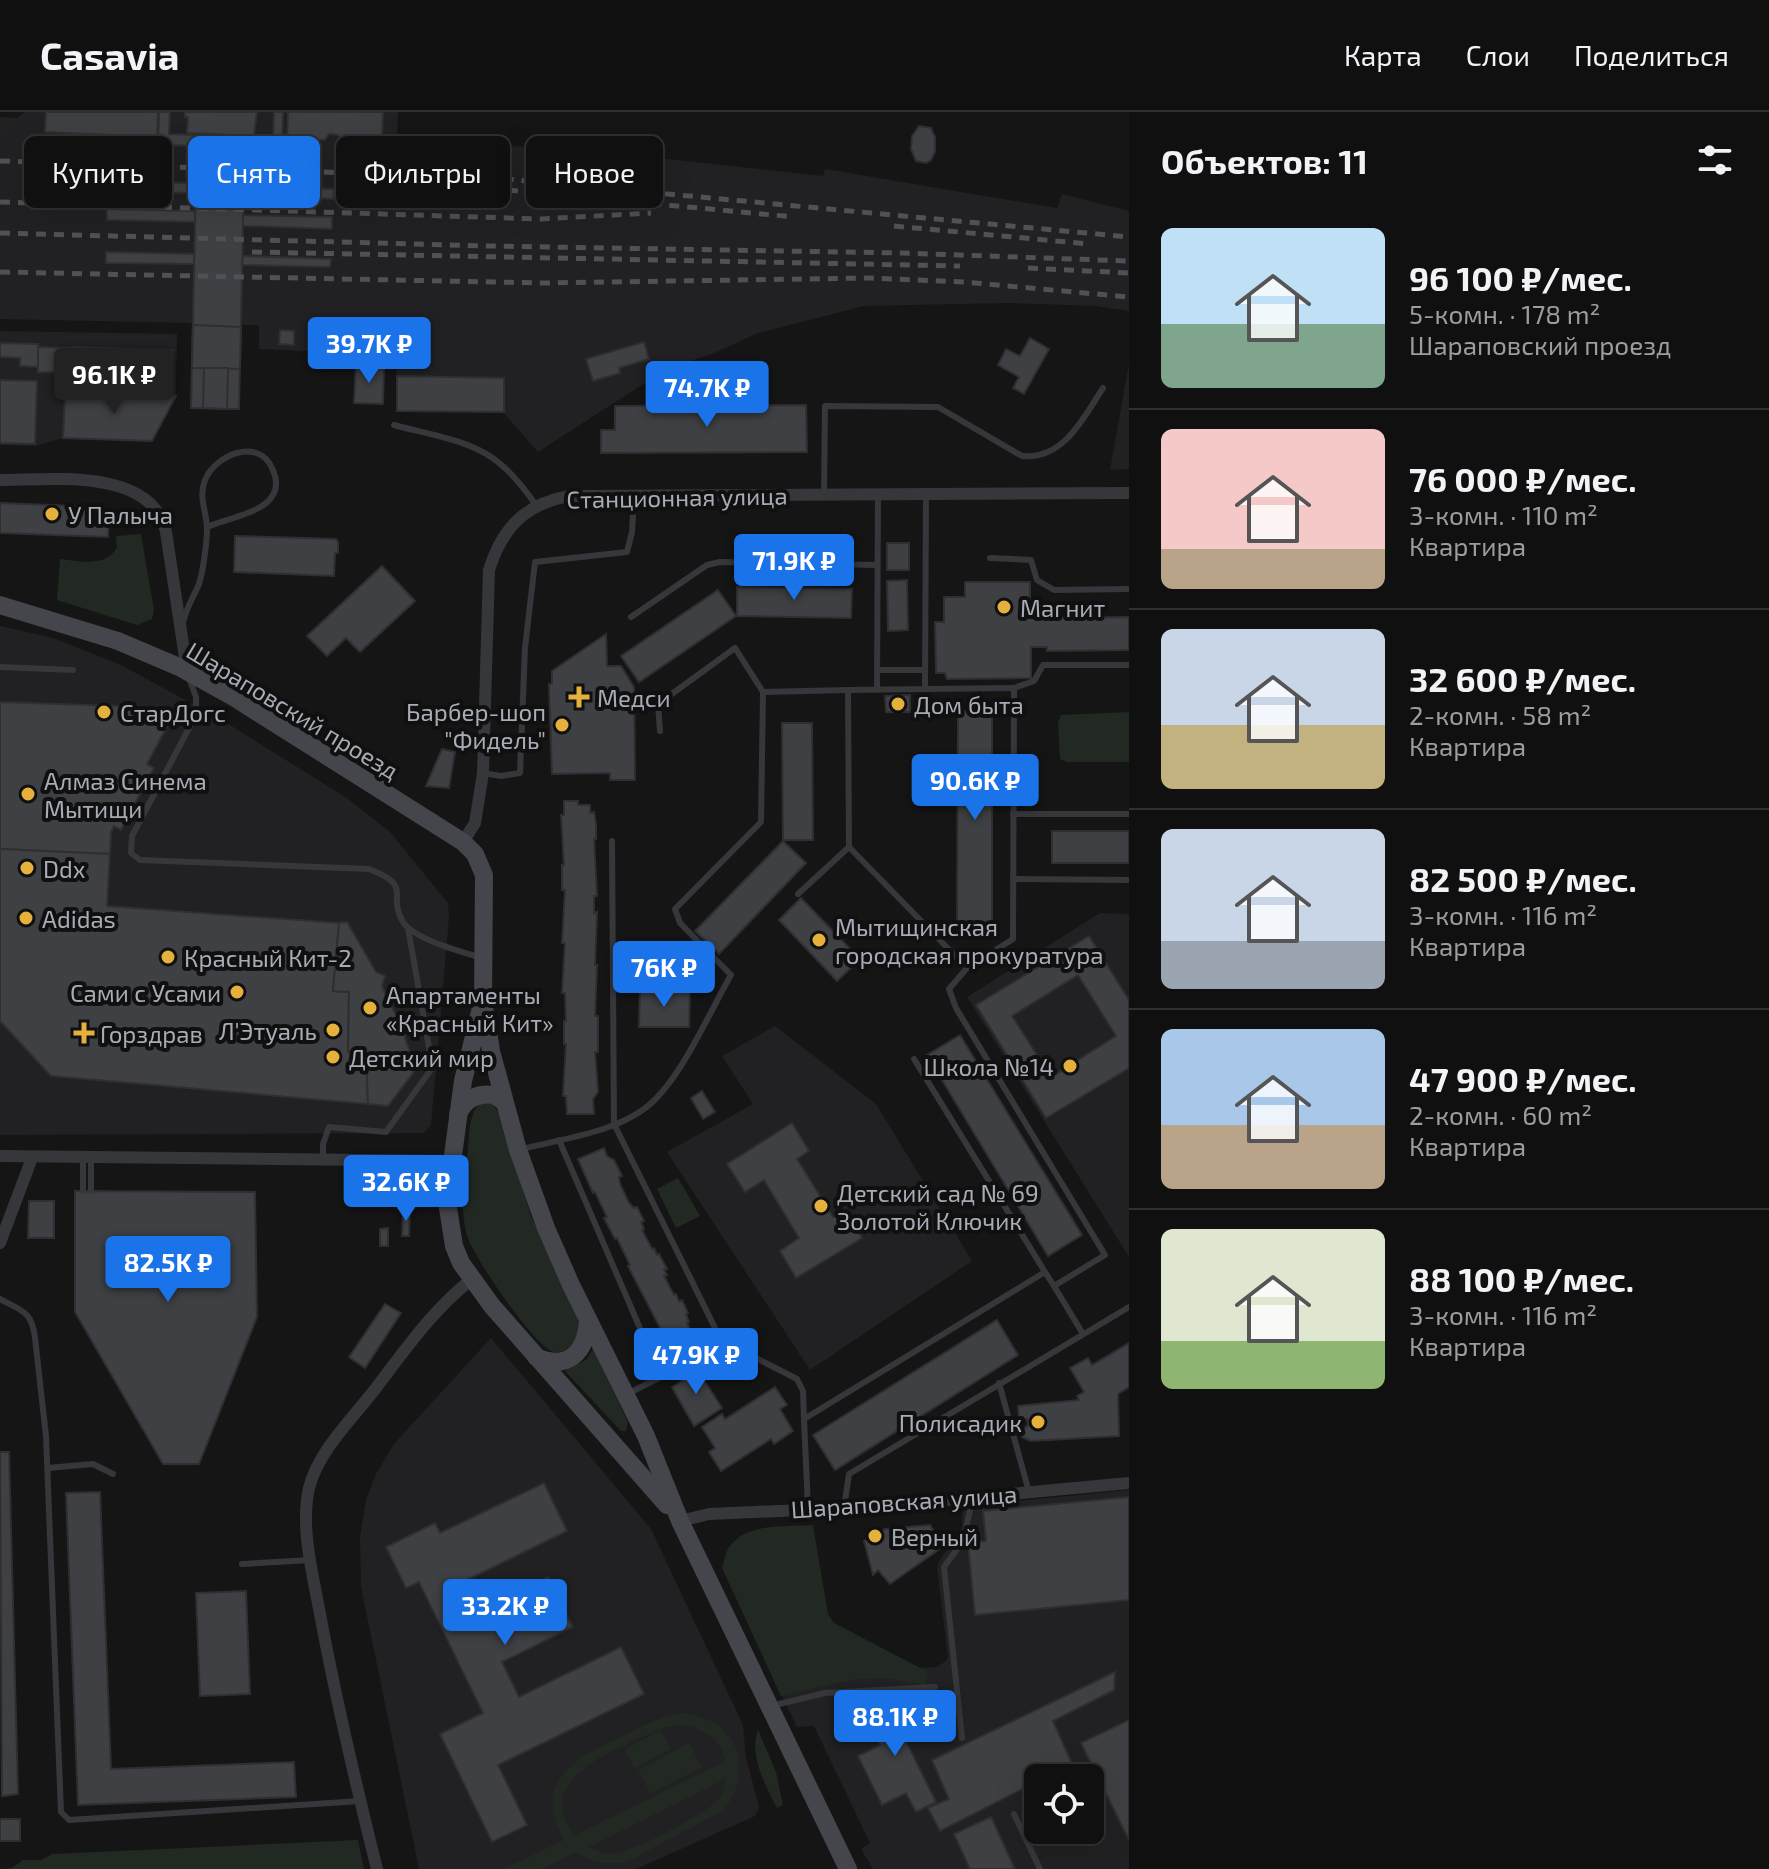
<!DOCTYPE html>
<html lang="ru">
<head>
<meta charset="utf-8">
<style>
	body { margin:0; font-family:"Exo 2",sans-serif; background:#1e1e1e; color:#f1f3f6; height:100vh; display:flex; flex-direction:column; font-size:30px; white-space:nowrap }
	* { box-sizing:border-box; margin:0 }
	p { font-size:26px; color:#9c9d9f }
	.icon { flex:none; width:44px; height:44px; fill:none; stroke:currentColor; stroke-width:2; stroke-linecap:round; stroke-linejoin:round }
	.map { position:relative; flex:1; overflow:hidden }
	.drawer { display:flex; flex-direction:column; background:#101010; width:640px }
	.drawer>* { flex:none }
	.banner { position:absolute; left:24px; top:24px; width:760px; height:72px; display:flex; gap:16px }
	.tools { position:absolute; left:1024px; top:1652px; display:grid; gap:16px }
	.tools a { display:grid; place-items:center; width:80px; height:80px; border-radius:12px; background:#101010; box-shadow:0 8px 32px #0002,0 0 0 2px #303030; font-size:40px }
	.price { position:absolute; translate:-50% -68px; padding:0 18px; border-radius:8px; background:#1a73e8; color:#fff; font-size:26px; line-height:52px; filter:drop-shadow(0 2px 4px #0008) }
	.price::after { content:''; position:absolute; left:50%; top:48px; width:24px; height:18px; margin-left:-12px; background:inherit; clip-path:polygon(0 0,100% 0,50% 100%) }
	.price.selected { background:#222; color:#fff }
	ul { padding:0; list-style:none }
	li { display:flex; align-items:center; gap:24px; height:200px; padding:0 32px }
	li+li { border-top:2px solid #303030 }
	li span { display:grid; place-items:center; flex:none; width:224px; height:160px; border-radius:12px; color:#555 }
	li>.icon { margin-inline-start:auto }
	span .icon { width:96px; height:96px; fill:#fffc; stroke-width:1 }
	li b { font-size:34px }
	h2 { display:flex; justify-content:space-between; align-items:center; height:96px; padding:0 32px; font-size:34px }
	.pill { padding:0 28px; border-radius:12px; background:#101010; box-shadow:0 8px 32px #0002,0 0 0 2px #303030; font-size:28px; line-height:72px }
	.pill.selected { background:#1a73e8; color:#fff }
	header { display:flex; align-items:center; gap:48px; box-sizing:border-box; height:112px; padding:0 40px; background:#101010; border-bottom:2px solid #303030 }
	header strong { font-size:38px }
	nav { display:flex; gap:44px; margin-inline-start:auto; font-size:28px }
	main { display:flex; flex:1; min-height:0 }
	.map>svg:first-child { display:block }
	.built { fill:#212123; fill-rule:evenodd }
	.green { fill:#212922; fill-rule:evenodd }
	.building { fill:#3f4043; stroke:#2f2f32; stroke-width:2; fill-rule:evenodd }
	.lines { fill:none; stroke-linecap:round; stroke-linejoin:round }
	.service { stroke:#36373b; stroke-width:6 }
	.minor { stroke:#36373b; stroke-width:12 }
	.secondary { stroke:#44464b; stroke-width:18 }
	.rail { stroke:#4f5156; stroke-width:5; stroke-dasharray:10 8; stroke-linecap:butt }
	.poi-dot { fill:#e6b03d; stroke:#101011; stroke-width:3 }
	.labels { text-anchor:middle; dominant-baseline:central; stroke-width:8; stroke-linejoin:round; paint-order:stroke }
	.street-label { font-size:24px; fill:#a8acb6; stroke:#101011 }
	.poi-label { font-size:24px; fill:#a8acb6; stroke:#101011; text-anchor:start }
</style>
</head>
<body>
<header>
<strong>Casavia</strong>
<nav><a>Карта</a><a>Слои</a><a>Поделиться</a></nav>
</header>
<main>
<div class="map">
<svg width="1129" height="1757" viewBox="0 0 1129 1757">
	<rect width="100%" height="100%" fill="#151516"/>
	<g class="built">
		<path d="M25,0H398L397,26L496,28V33L622,42L823,64L825,57L1057,96L1062,82L1129,99V199L1096,194L1007,191L864,194L758,221L712,242L668,256L538,340L503,300L397,299V264L394,243L259,237V213H241L239,298L190,296L192,211L0,207V5L17,6Z"/>
		<path d="M0,219L177,222L176,284L65,281L63,326L35,334L0,333Z"/>
		<path d="M1129,251V357L1110,358Z"/>
		<path d="M0,514L53,526L119,552L217,605L347,686L390,720L448,791L449,806L431,1013L424,1021L0,1023Z"/>
		<path d="M1100,801L1129,802V1145L967,885Z"/>
		<path d="M775,914L876,992L972,1149L810,1258L667,1040L753,992L722,944Z"/>
		<path d="M491,1226L651,1417L743,1613L746,1645L759,1695L755,1704L636,1757H419L361,1475L360,1425L366,1388L376,1362L393,1333Z"/>
		<path d="M1129,1378V1757H873L861,1737L870,1731L814,1614L797,1615L780,1580L846,1559L937,1555L946,1549L948,1545L937,1456L939,1449L962,1416L963,1394ZM1038,1666H1090V1718H1038Z"/>
	</g>
	<g class="green">
		<path d="M141,422L154,498L152,507L137,513L57,488L60,447C79,449 107,456 117,435L116,424Z"/>
		<path d="M1129,600V650H1067L1060,647L1058,611L1061,603Z"/>
		<path d="M490,990L499,1000L531,1104L580,1208L576,1231C569,1236 563,1242 554,1240C535,1236 472,1143 467,1123C459,1095 465,1065 468,1037C470,1020 468,1002 481,991Z"/>
		<path d="M678,1066L700,1104L676,1116L657,1077Z"/>
		<path d="M593,1237L628,1310L626,1319H621L565,1259L587,1247Z"/>
		<path d="M813,1413L828,1502L834,1511L928,1560L925,1573L885,1566L856,1567L781,1584L722,1456C724,1450 725,1442 728,1437C743,1410 787,1415 813,1413Z"/>
		<path d="M683,1601C736,1606 757,1656 724,1698L633,1747C612,1755 595,1752 576,1740L542,1757H503L564,1728C532,1671 572,1648 618,1626C640,1616 659,1604 683,1601ZM677,1613C700,1614 721,1626 726,1649L575,1723C527,1664 626,1634 665,1615ZM726,1667C725,1674 723,1683 717,1689C707,1701 628,1742 613,1742C604,1742 597,1739 589,1735Z"/>
		<path d="M661,1618L671,1637L634,1656L625,1637Z"/>
		<path d="M758,1618L776,1660L783,1693L777,1696C765,1673 749,1644 758,1618Z"/>
		<path d="M689,1631L702,1655L651,1682L638,1658Z"/>
		<path d="M358,1728L364,1757H0L12,1756L23,1748H41L52,1742Z"/>
	</g>
	<g class="building">
		<path d="M46,0H158L157,25L45,20Z"/>
		<path d="M159,0H170L169,22L197,23V34L158,33Z"/>
		<path d="M185,0H257L254,24L187,21L188,5H185Z"/>
		<path d="M274,0H283L282,37L245,36V24L273,25Z"/>
		<path d="M288,0H383L382,30L342,29L338,23L329,22L325,28L287,27Z"/>
		<path d="M919,14L931,16L935,25V40L931,48L926,51L916,49L911,37L912,24Z"/>
		<path d="M197,23L245,24L239,297L191,296Z"/>
		<path d="M105,70L196,71V81L105,80Z"/>
		<path d="M244,73L334,77L333,87L244,83Z"/>
		<path d="M107,97L195,99V110L107,108Z"/>
		<path d="M243,103L332,105V117L243,114Z"/>
		<path d="M106,140L194,142V152L106,151Z"/>
		<path d="M243,144L331,147L330,155L242,153Z"/>
		<path d="M193,213L241,215L240,257L192,256Z"/>
		<path d="M280,218L294,219V233L279,232Z"/>
		<path d="M1030,226L1049,237L1024,282L1013,276L1019,265L998,253L1006,237L1020,244Z"/>
		<path d="M644,230L649,247L619,256L620,261L593,269L586,247Z"/>
		<path d="M0,231L38,232V255L20,254V246L0,245Z"/>
		<path d="M38,235L71,236V261L38,260Z"/>
		<path d="M71,235L173,238L172,280L70,277Z"/>
		<path d="M356,253L384,254L383,292L354,291Z"/>
		<path d="M204,256H228L227,297L203,296Z"/>
		<path d="M397,264L504,266V300L397,299Z"/>
		<path d="M0,268L37,269L35,332L0,331Z"/>
		<path d="M65,281L176,284L152,329L63,326Z"/>
		<path d="M806,293L807,340L601,341V318H615V294Z"/>
		<path d="M0,391L100,395V400H109L108,425L0,421Z"/>
		<path d="M235,424L336,427L338,430V441H335L334,464L234,460Z"/>
		<rect x="887" y="431" width="22" height="27"/>
		<path d="M382,454L415,489L360,540L346,526L327,544L307,524Z"/>
		<path d="M907,468L908,518L888,519L887,469Z"/>
		<path d="M965,470H1030V506L1129,505V538L1047,539V535H1031V566L947,567L945,561H936L935,510H944V485H965Z"/>
		<path d="M737,475L852,477L851,506L737,504Z"/>
		<path d="M718,478L736,504L639,570L621,544Z"/>
		<path d="M606,522L607,554H621L634,575L635,668H610V661L552,662L549,572H552V559Z"/>
		<path d="M910,583V600H886L885,584Z"/>
		<path d="M0,590L177,596L147,652L154,656L121,718L114,714L111,720L110,742L0,737Z"/>
		<path d="M958,599H992V819H957Z"/>
		<path d="M782,611H812L813,728H783Z"/>
		<path d="M442,637L455,640L449,676L426,674Z"/>
		<path d="M564,689H578V693H590V701L594,700L596,712V727H594L597,784H594V801L597,800L595,853H597L595,904H598V940H595L598,980L593,987L594,1002H567L566,984H563L566,932H564V909H566L565,881H562L565,831H562L565,778H562V753H564L561,703H564Z"/>
		<rect x="1052" y="719" width="77" height="32"/>
		<path d="M783,729L806,751L719,842L695,819Z"/>
		<path d="M0,737L110,742L107,794L339,811L333,879L349,880L348,940L366,941L368,992L51,964L0,909Z"/>
		<path d="M801,786L860,847L837,869L779,808Z"/>
		<path d="M347,810L376,860L385,864L382,874L400,912L408,916L405,926L416,957L388,994L368,992L366,941L348,940L349,880L333,879L339,811Z"/>
		<path d="M1089,824L1129,888V956L1046,1006L976,893ZM1078,863L1116,924L1051,965L1012,904Z"/>
		<path d="M640,878L690,879L689,915H639Z"/>
		<path d="M960,923L1082,1123L1048,1144L927,943Z"/>
		<path d="M702,979L715,1000L703,1007L691,986Z"/>
		<path d="M792,1011L809,1039L797,1047L833,1105L845,1098L862,1126L796,1166L780,1139L799,1126L764,1068L745,1080L727,1052Z"/>
		<path d="M604,1036L607,1044L614,1048L622,1064L619,1065L620,1072L629,1091L634,1096L637,1095L644,1109L641,1110L644,1117L642,1118L652,1137L654,1136L657,1143L659,1142L667,1157L664,1158L667,1163L664,1164L674,1183L676,1182L679,1190L682,1188L688,1201L686,1202L689,1210L687,1211L694,1226L671,1237L628,1154L630,1153L617,1126L615,1127L604,1106L607,1105L595,1080L593,1081L578,1047Z"/>
		<path d="M75,1079L255,1080L257,1205L199,1352H163L75,1200Z"/>
		<path d="M29,1089H54V1126H28Z"/>
		<path d="M403,1098H410L409,1124H402Z"/>
		<path d="M388,1116V1134H380V1117Z"/>
		<path d="M385,1192L401,1201L365,1256L349,1245Z"/>
		<path d="M997,1208L1018,1243L835,1358L813,1323Z"/>
		<path d="M1129,1231V1275L1118,1282L1119,1324L1031,1329L1022,1325L1021,1319L1028,1313L1027,1307L1019,1308L1018,1294L1079,1288L1077,1284L1084,1280L1070,1256L1088,1246L1092,1253Z"/>
		<path d="M695,1254L722,1296L694,1314L672,1275L682,1269L679,1264Z"/>
		<path d="M775,1275L787,1293L780,1297L793,1319L774,1332L771,1327L721,1359L709,1340L715,1336L702,1315L722,1302L725,1307Z"/>
		<path d="M0,1340H9L18,1682L2,1684Z"/>
		<path d="M544,1371L567,1419L467,1468L481,1498L548,1465L573,1515L502,1550L519,1585L621,1535L644,1582L498,1653L527,1713L492,1730L440,1622L483,1601L419,1470L406,1476L386,1435L435,1411L440,1421Z"/>
		<path d="M100,1380L111,1657L294,1650L296,1685L78,1693L66,1381Z"/>
		<path d="M1129,1385V1488L975,1503L968,1431L986,1429L983,1399Z"/>
		<path d="M930,1413L944,1434L890,1472L878,1458L873,1463L864,1429L885,1417Z"/>
		<path d="M246,1479L250,1582L200,1584L196,1481Z"/>
		<path d="M1115,1560L1114,1578L1053,1609L1072,1652L1045,1666H1038V1669L940,1719L928,1696L949,1687L932,1648Z"/>
		<path d="M908,1584L919,1605L899,1615L936,1690L916,1700L906,1681L882,1693L858,1644L880,1633L866,1605Z"/>
		<path d="M1129,1608V1728L1081,1631Z"/>
		<path d="M991,1705L1015,1757H970L954,1722Z"/>
		<rect x="0" y="1707" width="20" height="22"/>
	</g>
	<g class="lines">
		<g class="service">
			<path d="M394,313C426,322 467,327 494,347C511,359 524,376 536,393"/>
			<path d="M824,384L825,294L938,295L1022,344C1064,348 1084,305 1103,276"/>
			<path d="M990,446L1031,448L1037,468L1054,478L1129,477"/>
			<path d="M631,505L707,453L720,450L876,453"/>
			<path d="M183,511C186,496 193,486 199,472C203,460 207,429 207,417C207,400 198,386 205,368C215,343 258,325 272,356C292,398 234,403 207,415"/>
			<path d="M0,555L73,558"/>
			<path d="M877,558H925"/>
			<path d="M189,566L196,585V603L132,724L131,741L140,748L369,757C415,775 386,781 403,810C412,826 461,840 479,845"/>
			<path d="M1014,576L1034,569L1043,553H1129"/>
			<path d="M925,577L1014,576L1013,827L967,856"/>
			<path d="M877,578L878,384"/>
			<path d="M660,619L658,592L735,536L763,580"/>
			<path d="M483,661L501,664L520,661L525,536L535,450L627,440L632,420L634,384"/>
			<path d="M1013,702H1129"/>
			<path d="M612,729L614,1012L721,1228"/>
			<path d="M849,735L848,578L925,577L926,383"/>
			<path d="M1013,767L1129,768"/>
			<path d="M798,782L849,735L967,856L949,877L956,896L1105,1143L1054,1174L1045,1160"/>
			<path d="M559,1028L661,1265"/>
			<path d="M522,1037C561,1027 618,1020 649,993C682,965 709,901 731,863L680,811L675,797L761,710L763,580L848,578"/>
			<path d="M83,1046V1079"/>
			<path d="M323,1049V1032L329,1015L386,1020L430,959L431,947L408,816"/>
			<path d="M91,1079V1046"/>
			<path d="M1054,1174L1083,1222"/>
			<path d="M0,1187C22,1199 32,1199 35,1226L46,1324L61,1700L69,1708L360,1689"/>
			<path d="M999,1271L1029,1380"/>
			<path d="M627,1282L675,1258L721,1228L797,1267L803,1279L804,1307"/>
			<path d="M48,1356L93,1352L113,1362"/>
			<path d="M808,1396L804,1307L1045,1160L914,947"/>
			<path d="M844,1396L849,1362L1129,1195"/>
			<path d="M242,1452L311,1448"/>
			<path d="M771,1594L825,1581L935,1575"/>
			<path d="M962,1626L944,1455L963,1429L973,1385"/>
			<path d="M1014,1702L1040,1757"/>
		</g>
		<g class="minor">
			<path d="M0,368C50,368 152,355 166,420L187,559"/>
			<path d="M463,730L475,711L483,661L489,458C502,416 525,392 569,384L1129,381"/>
			<path d="M0,1044L452,1049"/>
			<path d="M0,1131L32,1046"/>
			<path d="M680,1409L709,1402L870,1395L1129,1371"/>
			<path d="M377,1757C356,1673 336,1588 320,1502C313,1463 300,1416 309,1376C318,1340 350,1309 372,1281C403,1241 431,1199 472,1167"/>
		</g>
		<g class="secondary">
			<path d="M0,493L118,529L179,555L235,586L463,730L475,742L484,763L483,889L491,939L518,1038L546,1116L571,1173L646,1324L680,1409L848,1757"/>
			<path d="M481,896L463,969L449,1073L448,1096L454,1134L461,1151L492,1194L667,1393"/>
			<path d="M458,1002C465,987 478,981 494,983L504,990"/>
			<path d="M536,1245C569,1259 586,1240 588,1208"/>
		</g>
		<g class="rail">
			<path d="M0,49L496,66L1129,125"/>
			<path d="M508,78L794,105"/>
			<path d="M0,90L541,107L651,101"/>
			<path d="M894,114L1089,132"/>
			<path d="M0,121L490,134L901,141L1129,149"/>
			<path d="M252,140L960,154"/>
			<path d="M1028,156L1129,161"/>
			<path d="M0,160L542,171L870,166L964,170L1129,185"/>
		</g>
	</g>
	<g class="poi-dot">
		<circle cx="52" cy="402" r="8"/>
		<circle cx="1004" cy="495" r="8"/>
		<path d="M575 573h8v8h8v8h-8v8h-8v-8h-8v-8h8z"/>
		<circle cx="898" cy="592" r="8"/>
		<circle cx="104" cy="600" r="8"/>
		<circle cx="562" cy="613" r="8"/>
		<circle cx="28" cy="682" r="8"/>
		<circle cx="27" cy="756" r="8"/>
		<circle cx="26" cy="806" r="8"/>
		<circle cx="819" cy="828" r="8"/>
		<circle cx="168" cy="845" r="8"/>
		<circle cx="237" cy="880" r="8"/>
		<circle cx="370" cy="896" r="8"/>
		<circle cx="333" cy="918" r="8"/>
		<path d="M80 909h8v8h8v8h-8v8h-8v-8h-8v-8h8z"/>
		<circle cx="333" cy="945" r="8"/>
		<circle cx="1070" cy="954" r="8"/>
		<circle cx="821" cy="1094" r="8"/>
		<circle cx="1038" cy="1310" r="8"/>
		<circle cx="875" cy="1424" r="8"/>
	</g>
	<g class="labels">
		<g class="street-label">
			<text transform="translate(677 385) rotate(-1)">Станционная улица</text>
			<text transform="translate(293 598) rotate(31)">Шараповский проезд</text>
			<text transform="translate(904 1389) rotate(-4)">Шараповская улица</text>
		</g>
		<g class="poi-label">
			<text x="68" y="402">У Палыча</text>
			<text x="1020" y="495">Магнит</text>
			<text x="597" y="585">Медси</text>
			<text x="914" y="592">Дом быта</text>
			<text x="546" y="599" text-anchor="end">Барбер-шоп<tspan x="546" dy="28">"Фидель"</tspan></text>
			<text x="120" y="600">СтарДогс</text>
			<text x="44" y="668">Алмаз Синема<tspan x="44" dy="28">Мытищи</tspan></text>
			<text x="43" y="756">Ddx</text>
			<text x="42" y="806">Adidas</text>
			<text x="835" y="814">Мытищинская<tspan x="835" dy="28">городская прокуратура</tspan></text>
			<text x="184" y="845">Красный Кит-2</text>
			<text x="221" y="880" text-anchor="end">Сами с Усами</text>
			<text x="386" y="882">Апартаменты<tspan x="386" dy="28">«Красный Кит»</tspan></text>
			<text x="317" y="918" text-anchor="end">Л'Этуаль</text>
			<text x="100" y="921">Горздрав</text>
			<text x="349" y="945">Детский мир</text>
			<text x="1054" y="954" text-anchor="end">Школа №14</text>
			<text x="837" y="1080">Детский сад № 69<tspan x="837" dy="28">Золотой Ключик</tspan></text>
			<text x="1022" y="1310" text-anchor="end">Полисадик</text>
			<text x="891" y="1424">Верный</text>
		</g>
	</g>
</svg>
<div class="tools">
<a><svg class="icon" aria-label="locate" viewBox="0 0 24 24"><circle cx="12" cy="12" r="6"/><path d="M12 2v4M12 18v4M2 12h4M18 12h4"/></svg></a>
</div>
<b class="price" style="left:369px;top:273px">39.7K ₽</b>
<b class="price selected" style="left:114px;top:304px">96.1K ₽</b>
<b class="price" style="left:707px;top:317px">74.7K ₽</b>
<b class="price" style="left:794px;top:490px">71.9K ₽</b>
<b class="price" style="left:975px;top:710px">90.6K ₽</b>
<b class="price" style="left:664px;top:897px">76K ₽</b>
<b class="price" style="left:406px;top:1111px">32.6K ₽</b>
<b class="price" style="left:168px;top:1192px">82.5K ₽</b>
<b class="price" style="left:696px;top:1284px">47.9K ₽</b>
<b class="price" style="left:505px;top:1535px">33.2K ₽</b>
<b class="price" style="left:895px;top:1646px">88.1K ₽</b>
<div class="banner">
<a class="pill">Купить</a>
<a class="pill selected">Снять</a>
<a class="pill">Фильтры</a>
<a class="pill">Новое</a>
</div>
</div>
<section class="drawer">
<h2>Объектов: 11<svg class="icon" aria-label="filters" viewBox="0 0 24 24"><path d="M4 7h16M4 17h16"/><circle cx="9" cy="7" r="2"/><circle cx="15" cy="17" r="2"/></svg></h2>
<ul>
<li><span style="background:linear-gradient(#bfe0f5 60%,#7fa58c 0)"><svg class="icon" aria-label="home" viewBox="0 0 24 24"><path d="M3 11l9-7 9 7M6 9v11h12V9"/></svg></span><div><b>96 100 ₽/мес.</b><p>5-комн. · 178 m²</p><p>Шараповский проезд</p></div></li>
<li><span style="background:linear-gradient(#f6c9c9 75%,#b9a48a 0)"><svg class="icon" aria-label="home" viewBox="0 0 24 24"><path d="M3 11l9-7 9 7M6 9v11h12V9"/></svg></span><div><b>76 000 ₽/мес.</b><p>3-комн. · 110 m²</p><p>Квартира</p></div></li>
<li><span style="background:linear-gradient(#c9d6e8 60%,#c2b280 0)"><svg class="icon" aria-label="home" viewBox="0 0 24 24"><path d="M3 11l9-7 9 7M6 9v11h12V9"/></svg></span><div><b>32 600 ₽/мес.</b><p>2-комн. · 58 m²</p><p>Квартира</p></div></li>
<li><span style="background:linear-gradient(#c9d6e8 70%,#9aa5b1 0)"><svg class="icon" aria-label="home" viewBox="0 0 24 24"><path d="M3 11l9-7 9 7M6 9v11h12V9"/></svg></span><div><b>82 500 ₽/мес.</b><p>3-комн. · 116 m²</p><p>Квартира</p></div></li>
<li><span style="background:linear-gradient(#a9c7e8 60%,#b9a48a 0)"><svg class="icon" aria-label="home" viewBox="0 0 24 24"><path d="M3 11l9-7 9 7M6 9v11h12V9"/></svg></span><div><b>47 900 ₽/мес.</b><p>2-комн. · 60 m²</p><p>Квартира</p></div></li>
<li><span style="background:linear-gradient(#dfe7d0 70%,#8fb573 0)"><svg class="icon" aria-label="home" viewBox="0 0 24 24"><path d="M3 11l9-7 9 7M6 9v11h12V9"/></svg></span><div><b>88 100 ₽/мес.</b><p>3-комн. · 116 m²</p><p>Квартира</p></div></li>
</ul>
</section>
</main>
</body>
</html>
